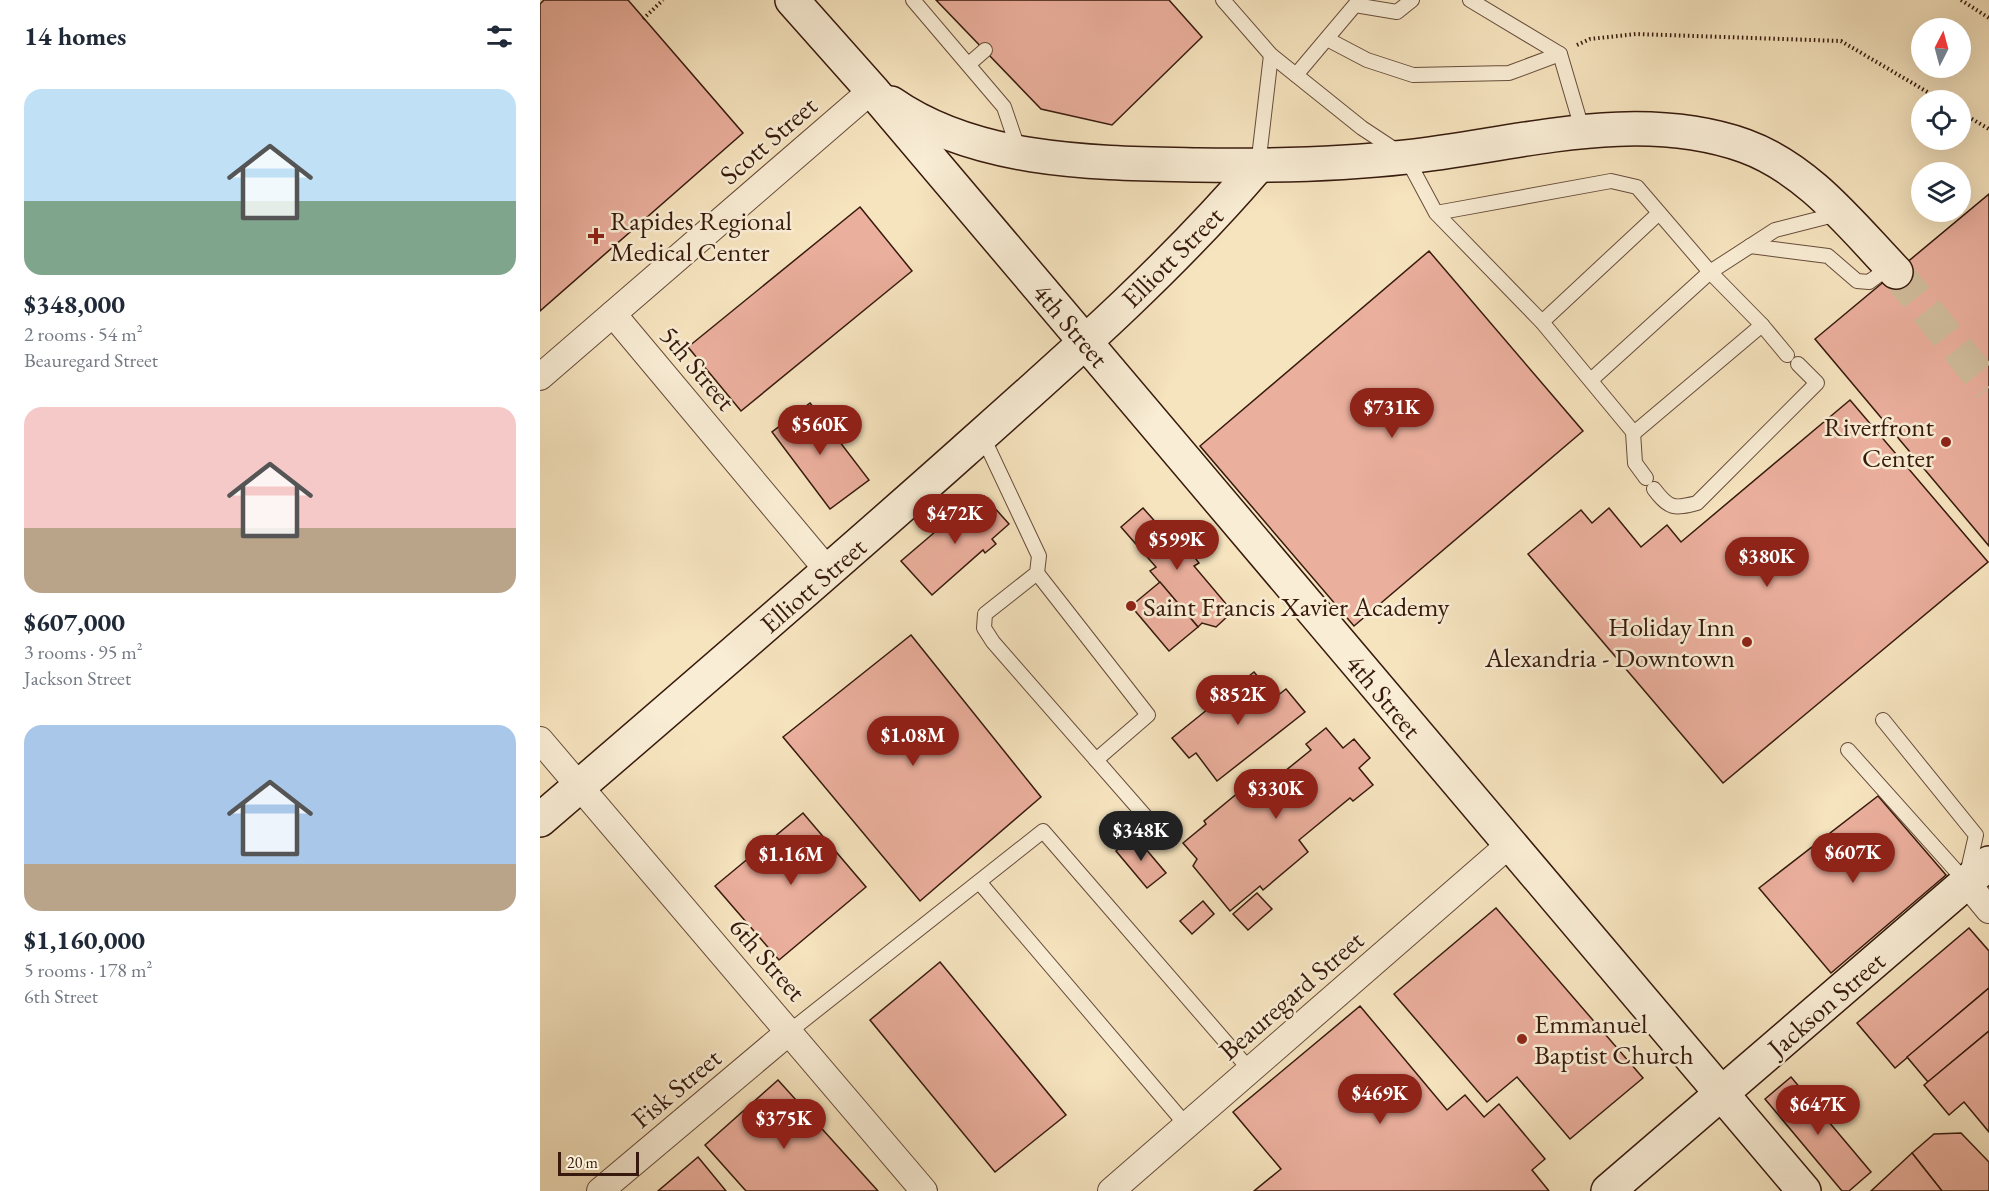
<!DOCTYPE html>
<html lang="en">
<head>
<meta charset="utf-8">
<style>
	body { margin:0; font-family:"EB Garamond",serif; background:#f2f2f3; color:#1f2937; height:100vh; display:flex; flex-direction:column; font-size:22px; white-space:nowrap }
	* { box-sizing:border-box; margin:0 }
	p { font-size:20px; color:#747a83 }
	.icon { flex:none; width:33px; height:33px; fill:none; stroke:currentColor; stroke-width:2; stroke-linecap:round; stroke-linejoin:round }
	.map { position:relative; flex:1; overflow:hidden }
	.sheet { display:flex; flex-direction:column; background:#fff; width:540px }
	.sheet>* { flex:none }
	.needle { width:39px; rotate:6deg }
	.fabs { position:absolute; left:1371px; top:18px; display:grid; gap:12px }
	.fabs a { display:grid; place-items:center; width:60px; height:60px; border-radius:50%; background:#fff; box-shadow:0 6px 24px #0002; font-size:30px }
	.scale { position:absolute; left:18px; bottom:15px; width:81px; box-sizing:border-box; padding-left:6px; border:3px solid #371a0d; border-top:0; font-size:16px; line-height:21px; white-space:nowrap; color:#371a0d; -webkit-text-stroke:4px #f9edd5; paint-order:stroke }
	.price { position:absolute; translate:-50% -51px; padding:0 14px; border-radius:21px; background:#8f2418; color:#fff; font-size:20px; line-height:39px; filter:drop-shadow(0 2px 3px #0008) }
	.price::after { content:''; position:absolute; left:50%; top:36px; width:18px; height:14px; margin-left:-9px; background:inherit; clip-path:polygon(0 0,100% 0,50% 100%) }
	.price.selected { background:#222; color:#fff }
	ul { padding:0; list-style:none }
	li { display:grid; align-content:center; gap:12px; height:318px; padding:0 24px }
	li span { display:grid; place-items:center; height:186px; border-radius:18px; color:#555 }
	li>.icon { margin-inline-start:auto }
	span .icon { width:108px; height:108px; fill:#fffc; stroke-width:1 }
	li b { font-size:26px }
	h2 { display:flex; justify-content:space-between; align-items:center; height:72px; padding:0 24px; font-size:26px }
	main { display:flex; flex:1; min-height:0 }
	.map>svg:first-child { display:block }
	.building { fill:#ebaf9d; stroke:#371a0d; stroke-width:1.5 }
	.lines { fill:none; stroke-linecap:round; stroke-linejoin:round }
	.secondary-tunnel { stroke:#d0bc9b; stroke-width:33; stroke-dasharray:33 16; stroke-linecap:butt }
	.service-casing { stroke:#674c3a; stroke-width:16 }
	.minor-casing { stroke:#674c3a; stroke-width:28 }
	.secondary-casing { stroke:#371a0d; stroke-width:36 }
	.path { stroke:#371a0d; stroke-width:4; stroke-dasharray:1.5 3; stroke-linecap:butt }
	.service { stroke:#f9edd5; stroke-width:14 }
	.minor { stroke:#f9edd5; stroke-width:26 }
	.secondary { stroke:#f9edd5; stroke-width:33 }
	.poi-dot { fill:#8f2418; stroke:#f9edd5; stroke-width:2 }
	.labels { text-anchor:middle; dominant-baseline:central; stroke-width:5; stroke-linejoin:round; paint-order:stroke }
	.street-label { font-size:27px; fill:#371a0d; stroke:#f9edd5 }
	.poi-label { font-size:27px; fill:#371a0d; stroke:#f9edd5; text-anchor:start }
</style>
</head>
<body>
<main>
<section class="sheet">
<h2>14 homes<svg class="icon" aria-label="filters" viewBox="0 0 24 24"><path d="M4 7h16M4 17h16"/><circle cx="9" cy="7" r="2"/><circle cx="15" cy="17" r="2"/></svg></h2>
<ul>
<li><span style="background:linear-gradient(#bfe0f5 60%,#7fa58c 0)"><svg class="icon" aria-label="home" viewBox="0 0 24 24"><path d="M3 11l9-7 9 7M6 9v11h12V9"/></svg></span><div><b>$348,000</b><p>2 rooms · 54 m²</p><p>Beauregard Street</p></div></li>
<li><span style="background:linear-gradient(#f6c9c9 65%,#b9a48a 0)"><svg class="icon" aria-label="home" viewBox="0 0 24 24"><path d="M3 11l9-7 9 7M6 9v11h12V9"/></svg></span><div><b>$607,000</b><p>3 rooms · 95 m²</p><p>Jackson Street</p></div></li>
<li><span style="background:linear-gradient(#a9c7e8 75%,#b9a48a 0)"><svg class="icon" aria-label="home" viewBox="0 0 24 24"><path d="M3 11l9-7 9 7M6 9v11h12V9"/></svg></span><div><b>$1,160,000</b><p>5 rooms · 178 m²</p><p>6th Street</p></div></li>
</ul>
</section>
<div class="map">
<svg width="1449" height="1191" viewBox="0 0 1449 1191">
	<rect width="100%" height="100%" fill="#f6e4bf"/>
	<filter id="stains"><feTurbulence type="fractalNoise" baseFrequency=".00333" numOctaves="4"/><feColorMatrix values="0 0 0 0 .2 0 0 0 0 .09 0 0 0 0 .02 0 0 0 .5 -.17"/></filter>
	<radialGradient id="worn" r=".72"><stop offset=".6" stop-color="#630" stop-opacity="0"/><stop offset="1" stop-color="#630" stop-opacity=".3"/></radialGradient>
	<g class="building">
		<path d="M4,0H88L203,133L0,311V4Z"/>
		<path d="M396,0H629L662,37L572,125L501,109Z"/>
		<path d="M1449,194V546L1275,339Z"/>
		<path d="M320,207L372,271L201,411L148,347Z"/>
		<path d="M889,251L1043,431L814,626L660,446Z"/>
		<path d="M1310,400L1448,562L1183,783L988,554L1041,510L1052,523L1069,508L1101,547L1127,525L1141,542Z"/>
		<path d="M270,403L329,480L290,509L232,432Z"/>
		<path d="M444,496L469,524L452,539L456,544L445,553L443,550L392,595L361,561L416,514L419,518Z"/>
		<path d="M603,508L637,546L643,542L659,563L654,566L687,605L688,616L676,627L662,623L658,627L610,571L616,567L581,527Z"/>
		<path d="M620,582L658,627L629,651L591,606Z"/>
		<path d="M371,635L501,797L380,901L243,737Z"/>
		<path d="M714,672L729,690L725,692L732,700L746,689L765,712L677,781L656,753L649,758L632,738Z"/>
		<path d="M786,728L803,748L814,739L830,758L819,768L833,785L813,801L810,798L759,840L768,852L723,890L720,886L690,911L653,866L657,859L643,843L666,824L664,821L711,782L719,792L771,750L766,744Z"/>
		<path d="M1338,796L1406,875L1291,973L1219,888Z"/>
		<path d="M263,813L326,887L239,960L175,886Z"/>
		<path d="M594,835L626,873L607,888L576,851Z"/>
		<path d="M717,893L732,909L708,930L693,914Z"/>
		<path d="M663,901L674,914L652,934L640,921Z"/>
		<path d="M956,908L1103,1078L1030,1139L977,1077L947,1102L854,994Z"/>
		<path d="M1429,928L1449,951V988L1355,1068L1317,1023Z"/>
		<path d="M400,962L526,1115L455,1172L330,1020Z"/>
		<path d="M1449,988V1031L1388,1082L1367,1057Z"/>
		<path d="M820,1006L907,1110L925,1095L944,1117L959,1104L1005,1159L992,1170L1009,1191H714L741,1169L693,1112Z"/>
		<path d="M1449,1031V1132L1424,1102L1409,1115L1384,1085Z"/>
		<path d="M1251,1077L1331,1172L1309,1191H1302L1225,1099Z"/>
		<path d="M238,1080L338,1191H206L165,1145Z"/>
		<path d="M1421,1133L1449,1162V1191H1402L1372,1153L1394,1134Z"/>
		<path d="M1372,1153L1402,1191H1331Z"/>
		<path d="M158,1157L186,1191H118Z"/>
	</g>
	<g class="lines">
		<path class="secondary-tunnel" d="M1356,272L1449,388"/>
		<g class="service-casing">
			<g id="service">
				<path d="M373,0L464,107L479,151"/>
				<path d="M683,0L731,55L822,128L866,157L896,213L1002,322L1094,433L1222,325L1170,272L1097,187L1071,181L896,213"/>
				<path d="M787,39L827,60L873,75L969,73L1020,54L930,0"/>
				<path d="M1020,54L1043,132"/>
				<path d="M429,64L445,50"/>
				<path d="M756,75L815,5L857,12L872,0"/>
				<path d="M718,166L731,55"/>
				<path d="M1210,246L1288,256L1317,281L1329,282L1351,266"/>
				<path d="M1002,322L1119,213"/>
				<path d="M1222,325L1247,355"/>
				<path d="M1051,380L1170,272L1235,230L1298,214"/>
				<path d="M1093,432L1095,463L1106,478"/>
				<path d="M442,435L499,556L497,573L445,614L444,628L453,642L606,817"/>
				<path d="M1114,489C1129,509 1134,509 1157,503L1277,383L1258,364"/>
				<path d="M497,573L608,715L556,760"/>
				<path d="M1343,720L1436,835L1427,874"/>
				<path d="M1308,750L1426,882"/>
				<path d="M440,883L647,1126"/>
				<path d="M250,1031L503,831L710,1070"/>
			</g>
		</g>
		<g class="minor-casing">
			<g id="minor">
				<path d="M73,314L289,572"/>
				<path d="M0,377L332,90"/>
				<path d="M0,740L384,1191"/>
				<path d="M1426,882L1449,910"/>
				<path d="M60,1191L250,1031"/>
				<path d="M571,1191L970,844"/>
			</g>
		</g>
		<g class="secondary-casing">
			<g id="secondary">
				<path d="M252,0L332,90L1264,1191"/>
				<path d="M351,103C437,163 556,163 657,165C726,166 796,165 866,157C977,145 1094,107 1205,146C1268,169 1311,225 1356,272"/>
				<path d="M0,820C142,698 284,576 424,451C526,360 629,270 718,166"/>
				<path d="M1068,1191L1449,863"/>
			</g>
		</g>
		<g class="path">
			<path d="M1421,0L1449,18"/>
			<path d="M103,19L123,0"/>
			<path d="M1037,45L1050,39L1096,34L1301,41L1401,100"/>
			<path d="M1420,112L1449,129"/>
		</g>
		<use href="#service" class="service"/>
		<use href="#minor" class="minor"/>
		<use href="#secondary" class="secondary"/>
	</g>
	<g class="poi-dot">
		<path d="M53 227h6v6h6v6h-6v6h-6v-6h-6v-6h6z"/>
		<circle cx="1406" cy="442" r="6"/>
		<circle cx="591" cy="606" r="6"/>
		<circle cx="1207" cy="642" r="6"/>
		<circle cx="982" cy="1039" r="6"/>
	</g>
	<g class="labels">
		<g class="street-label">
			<text transform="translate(228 140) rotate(-41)">Scott Street</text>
			<text transform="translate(632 257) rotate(-45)">Elliott Street</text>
			<text transform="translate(531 325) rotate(50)">4th Street</text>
			<text transform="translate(158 368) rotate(50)">5th Street</text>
			<text transform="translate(273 585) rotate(-41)">Elliott Street</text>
			<text transform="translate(844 696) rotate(50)">4th Street</text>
			<text transform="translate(228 959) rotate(49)">6th Street</text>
			<text transform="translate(751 995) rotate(-41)">Beauregard Street</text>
			<text transform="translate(1286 1004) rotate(-41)">Jackson Street</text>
			<text transform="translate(136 1088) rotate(-40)">Fisk Street</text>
		</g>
		<g class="poi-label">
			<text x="70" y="220">Rapides Regional<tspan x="70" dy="31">Medical Center</tspan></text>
			<text x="1394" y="426" text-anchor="end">Riverfront<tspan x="1394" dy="31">Center</tspan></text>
			<text x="603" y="606">Saint Francis Xavier Academy</text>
			<text x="1195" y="626" text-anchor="end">Holiday Inn<tspan x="1195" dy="31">Alexandria - Downtown</tspan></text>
			<text x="994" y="1023">Emmanuel<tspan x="994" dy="31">Baptist Church</tspan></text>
		</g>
	</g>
	<rect width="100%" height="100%" filter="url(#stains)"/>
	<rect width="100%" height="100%" fill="url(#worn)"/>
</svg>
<div class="fabs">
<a><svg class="needle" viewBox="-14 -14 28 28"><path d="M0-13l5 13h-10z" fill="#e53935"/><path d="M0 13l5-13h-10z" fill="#747a83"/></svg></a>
<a><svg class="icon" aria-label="locate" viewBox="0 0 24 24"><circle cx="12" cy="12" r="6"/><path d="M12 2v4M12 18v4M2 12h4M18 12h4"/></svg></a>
<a><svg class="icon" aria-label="layers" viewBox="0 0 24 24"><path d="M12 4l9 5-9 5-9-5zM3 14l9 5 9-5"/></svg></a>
</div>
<div class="scale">20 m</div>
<b class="price" style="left:852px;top:439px">$731K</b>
<b class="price" style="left:280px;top:456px">$560K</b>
<b class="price" style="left:415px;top:545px">$472K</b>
<b class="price" style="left:637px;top:571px">$599K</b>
<b class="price" style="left:1227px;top:588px">$380K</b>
<b class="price" style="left:698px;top:726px">$852K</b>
<b class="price" style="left:373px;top:767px">$1.08M</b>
<b class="price" style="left:736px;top:820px">$330K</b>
<b class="price selected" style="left:601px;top:862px">$348K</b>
<b class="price" style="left:1313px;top:884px">$607K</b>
<b class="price" style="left:251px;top:886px">$1.16M</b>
<b class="price" style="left:840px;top:1125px">$469K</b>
<b class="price" style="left:1278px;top:1136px">$647K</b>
<b class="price" style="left:244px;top:1150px">$375K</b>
</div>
</main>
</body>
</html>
